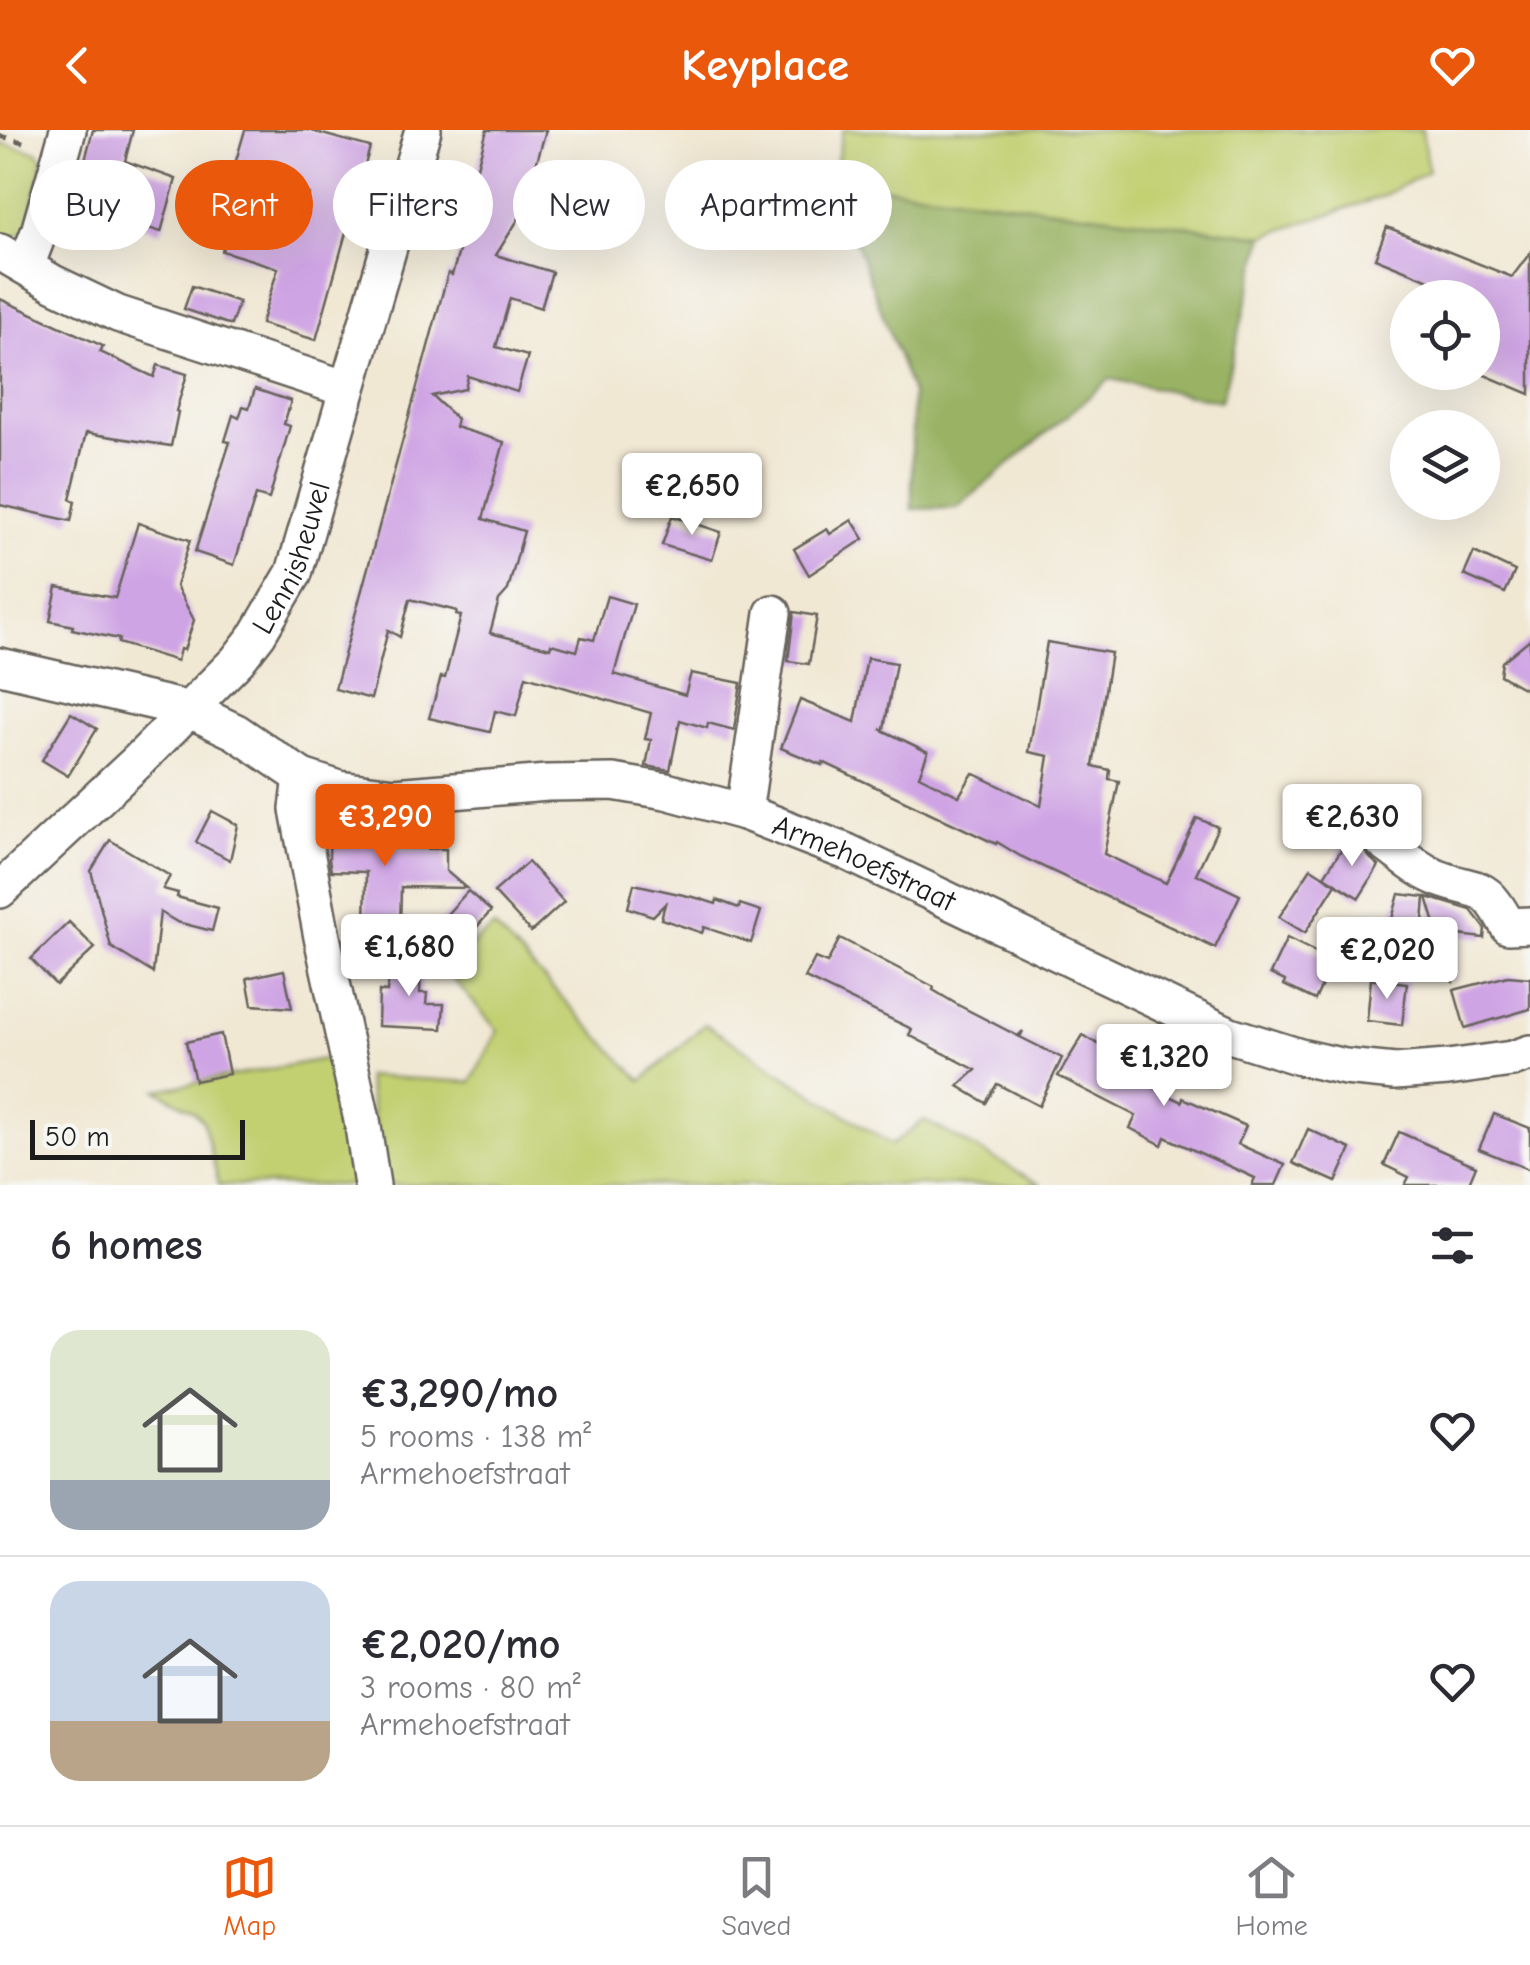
<!DOCTYPE html>
<html lang="en">
<head>
<meta charset="utf-8">
<style>
	body { margin:0; font-family:"Comic Neue",sans-serif; background:#f7f7f7; color:#2b2b33; height:100vh; display:flex; flex-direction:column; font-size:38px; white-space:nowrap }
	* { box-sizing:border-box; margin:0 }
	p { font-size:32px; color:#7c7c81 }
	.icon { flex:none; width:55px; height:55px; fill:none; stroke:currentColor; stroke-width:2; stroke-linecap:round; stroke-linejoin:round }
	.map { position:relative; height:1055px; overflow:hidden }
	.sheet { display:flex; flex-direction:column; background:#fff; flex:1 }
	.sheet>* { flex:none }
	.top-card { position:absolute; left:30px; top:30px; width:1000px; height:90px; display:flex; gap:20px }
	.tools { position:absolute; left:1390px; top:150px; display:grid; gap:20px }
	.tools a { display:grid; place-items:center; width:110px; height:110px; border-radius:50%; background:#fff; box-shadow:0 10px 40px #0002; font-size:50px }
	.scale { position:absolute; left:30px; bottom:25px; width:215px; box-sizing:border-box; padding-left:10px; border:5px solid #1c1c1c; border-top:0; font-size:28px; line-height:35px; white-space:nowrap; color:#1c1c1c; -webkit-text-stroke:8px #f6f6f2; paint-order:stroke }
	.price { position:absolute; translate:-50% -85px; padding:0 22px; border-radius:10px; background:#fff; color:#222; font-size:32px; line-height:65px; filter:drop-shadow(0 2px 5px #0008) }
	.price::after { content:''; position:absolute; left:50%; top:60px; width:30px; height:22px; margin-left:-15px; background:inherit; clip-path:polygon(0 0,100% 0,50% 100%) }
	.price.on { background:#ea580c; color:#fff }
	ul { padding:0; list-style:none }
	li { display:flex; align-items:center; gap:30px; height:250px; padding:0 50px }
	li+li { border-top:2px solid #e1e1e2 }
	li span { display:grid; place-items:center; flex:none; width:280px; height:200px; border-radius:30px; color:#555 }
	li>.icon { margin-inline-start:auto }
	span .icon { width:120px; height:120px; fill:#fffc; stroke-width:1 }
	li b { font-size:42px }
	h2 { display:flex; justify-content:space-between; align-items:center; height:120px; padding:0 50px; font-size:42px }
	.pill { padding:0 35px; border-radius:45px; background:#fff; box-shadow:0 10px 40px #0002; font-size:35px; line-height:90px }
	.pill.on { background:#ea580c; color:#fff }
	header { display:flex; justify-content:space-between; align-items:center; height:130px; padding:0 50px; background:#ea580c; color:#fff; font-size:45px; font-weight:600 }
	.dock { display:flex; justify-content:space-around; align-items:center; height:140px; border-top:2px solid #e1e1e2; background:#fff; font-size:28px; color:#7c7c81 }
	.dock a { display:grid; justify-items:center; gap:5px }
	.dock .on { color:#ea580c }
	.map>svg:first-child { display:block }
	.green { fill:#c2d072; stroke:#6f7647; stroke-width:2.5 }
	.forest { fill:#99b264; stroke:#5a6740; stroke-width:2.5 }
	.building { fill:#cfa4e4 }
	.lines { fill:none; stroke-linecap:round; stroke-linejoin:round }
	.minor-casing { stroke:#67635c; stroke-width:40 }
	.path { stroke:#67635c; stroke-width:5; stroke-dasharray:8 8; stroke-linecap:butt }
	.minor { stroke:#fff; stroke-width:35 }
	.labels { text-anchor:middle; dominant-baseline:central; stroke-width:9; stroke-linejoin:round; paint-order:stroke }
	.street-label { font-size:30px; fill:#1c1c1c; stroke:#f6f6f2 }
</style>
</head>
<body>
<header><svg class="icon" aria-label="back" viewBox="0 0 24 24"><path d="M15 5l-7 7 7 7"/></svg>Keyplace<svg class="icon" aria-label="heart" viewBox="0 0 24 24"><path d="M12 20l-8-8c-3-5 5-10 8-4 3-6 11-1 8 4z"/></svg></header>
<div class="map">
<svg width="1530" height="1055" viewBox="0 0 1530 1055">
	<rect width="100%" height="100%" fill="#f6f6f2"/>
	<filter id="ink" filterUnits="userSpaceOnUse"><feTurbulence type="fractalNoise" baseFrequency=".01" numOctaves="2"/><feDisplacementMap in="SourceGraphic" scale="20" xChannelSelector="R" yChannelSelector="G"/><feConvolveMatrix kernelMatrix="1 2 1 2 8 2 1 2 1" color-interpolation-filters="sRGB"/></filter>
	<filter id="wash" filterUnits="userSpaceOnUse"><feTurbulence type="fractalNoise" baseFrequency=".0048" numOctaves="4" result="noise"/><feDisplacementMap in="SourceGraphic" scale="40" xChannelSelector="R" yChannelSelector="G"/><feGaussianBlur stdDeviation="2.25" result="paint"/><feColorMatrix in="noise" values="0 0 0 0 0 0 0 0 0 0 0 0 0 0 0 0 0 1.4 0 .05"/><feComposite in="paint" operator="in"/></filter>
	<g filter="url(#wash)">
		<rect width="100%" height="100%" fill="#f1e8d4"/>
		<g class="green">
			<path d="M843,0H1422L1428,41L1383,66L1264,106L833,51Z"/>
			<path d="M0,13L37,22L43,29L28,98L10,110L0,107Z"/>
			<path d="M494,797L642,951L705,894L892,1015L924,990L1042,1055H385L366,946L471,952L498,901L443,837Z"/>
			<path d="M340,926L361,1055H219L203,991L193,981L157,960Z"/>
		</g>
		<path class="forest" d="M833,51L1264,106L1221,271L1110,249L957,378L912,379V263Z"/>
		<g id="blocks">
			<g class="building">
				<path d="M93,0H133L125,31L176,49L161,102L73,75Z"/>
				<path d="M245,0H308L370,17L316,210L261,194L278,138L222,121L233,88L297,107L309,64L233,41Z"/>
				<path d="M487,0H546L528,62L534,64L496,125L552,142L541,178L510,168L496,217L528,226L517,262L468,246L465,259L432,266L457,289L455,297L504,312L483,389L524,401L508,460L499,470L490,503L550,518L551,514L577,521L581,507L594,510L607,466L634,474L614,544L685,565L691,543L741,553L734,600L708,593L707,598L680,590L670,640L646,636L651,610L645,609L651,583L526,546L516,586L495,581L490,602L429,588L441,547L445,548L461,486L456,485L457,481L410,469L400,507L388,500L371,569L335,559L448,143L452,145L467,94L462,93Z"/>
				<path d="M1387,97L1512,147L1530,123V264L1482,244V168H1473L1375,128Z"/>
				<path d="M192,156L239,172L231,195L184,179Z"/>
				<path d="M0,169L103,216L100,222L154,247L158,235L187,244L176,281L178,282L171,316L86,303L70,369L75,371L71,391L0,375Z"/>
				<path d="M255,259L291,271L284,294L290,296L269,369L256,365L234,435L195,422L230,312L225,311L233,285L239,288L243,276L249,278Z"/>
				<path d="M672,386L721,402L712,430L662,415Z"/>
				<path d="M852,390L864,409L809,445L794,419L827,399L830,404Z"/>
				<path d="M138,393L190,410L176,456L194,490L184,520L180,519L177,531L118,513L119,509L72,499L73,496L50,491L57,457L115,468Z"/>
				<path d="M1474,422L1515,441L1505,463L1464,445Z"/>
				<path d="M794,482L817,486L809,534L788,531Z"/>
				<path d="M1530,509V562L1500,545L1502,532Z"/>
				<path d="M1047,512L1111,523L1093,636L1110,640L1109,649L1119,651L1104,724L1166,753L1197,688L1218,697L1196,744L1240,765L1215,818L1020,726L997,712L996,714L823,632L822,635L781,618L800,570L855,592L867,528L896,533L884,599H880L928,622L919,646L959,666L973,643L1041,676L1049,626L1029,622Z"/>
				<path d="M71,583L97,599L68,646L42,630Z"/>
				<path d="M212,681L238,695L230,730L196,712Z"/>
				<path d="M330,688L376,690V718L446,719V741L466,758L401,757L400,801L365,799L366,742L331,741L329,729Z"/>
				<path d="M1348,709L1363,719L1370,728L1379,736L1359,768L1324,746Z"/>
				<path d="M110,710L170,746L163,759L178,763L177,767L218,778L212,801L177,792L160,782L153,843L111,817L91,741Z"/>
				<path d="M528,732L564,772L531,802L494,762Z"/>
				<path d="M1311,738L1336,754L1305,803L1279,787Z"/>
				<path d="M634,754L697,768L716,774L717,770L739,778L740,774L761,781L751,813L704,797L702,803L661,789L665,774L653,786L628,778Z"/>
				<path d="M468,761L491,781L454,822L431,802Z"/>
				<path d="M1399,764L1425,767L1422,806L1392,789Z"/>
				<path d="M1427,767L1471,780L1485,798L1484,808L1458,805L1453,853Z"/>
				<path d="M69,792L95,818L56,855L31,829Z"/>
				<path d="M840,808L934,857L933,860L958,875L1018,906L1023,901L1020,907L1062,928L1039,976L997,954L986,973L958,956L976,940L909,905L912,899L805,848L815,828L827,833Z"/>
				<path d="M1287,808L1333,831L1315,870L1284,855L1285,851L1270,844Z"/>
				<path d="M422,812L420,863H427L426,874H444L442,899L378,896L379,861L387,862L388,851Z"/>
				<path d="M284,840L292,878L252,875L247,848Z"/>
				<path d="M1508,846L1530,848V879L1465,898L1454,860Z"/>
				<path d="M1371,849L1407,853L1402,895L1367,891Z"/>
				<path d="M221,904L229,944L195,951L186,912Z"/>
				<path d="M1083,905L1118,926L1126,911L1154,925L1141,951L1182,972L1183,968L1246,996L1238,1014L1285,1035L1276,1055H1252L1255,1048L1165,1007L1162,1015L1130,998L1136,986L1058,946Z"/>
				<path d="M1494,984L1530,998V1040L1479,1019Z"/>
				<path d="M1308,999L1351,1019L1336,1052L1293,1033Z"/>
				<path d="M1399,1002L1476,1036L1468,1055H1405L1409,1047L1384,1035Z"/>
			</g>
		</g>
	</g>
	<g filter="url(#ink)">
		<use href="#blocks" fill-opacity="0" stroke="#67635c" stroke-width="2.5"/>
		<g class="lines">
			<g class="minor-casing">
				<g id="minor">
					<path d="M0,122L53,153L118,184L347,259"/>
					<path d="M26,136L39,102L68,0"/>
					<path id="s1" d="M0,536L190,580L236,602L302,647L339,659L394,666L547,653L613,652L666,661L744,682L847,722L1230,905L1300,927L1345,937L1395,942L1448,938L1512,929L1530,923"/>
					<path d="M302,647L298,679L322,807L362,990L372,1055"/>
					<path d="M744,682L773,483"/>
					<path d="M1383,712C1400,724 1419,741 1438,748C1480,764 1484,750 1508,796L1530,795"/>
					<path id="s2" d="M0,760L137,632L237,531L258,504L294,443L423,0"/>
				</g>
			</g>
			<path class="path" d="M0,6L30,14"/>
			<use href="#minor" class="minor"/>
		</g>
	</g>
	<g class="labels">
		<g class="street-label">
			<text stroke="none"><textPath href="#s2" startOffset="448">Lennisheuvel</textPath></text>
			<text stroke="none"><textPath href="#s1" startOffset="905">Armehoefstraat</textPath></text>
		</g>
	</g>
</svg>
<div class="tools">
<a><svg class="icon" aria-label="locate" viewBox="0 0 24 24"><circle cx="12" cy="12" r="6"/><path d="M12 2v4M12 18v4M2 12h4M18 12h4"/></svg></a>
<a><svg class="icon" aria-label="layers" viewBox="0 0 24 24"><path d="M12 4l9 5-9 5-9-5zM3 14l9 5 9-5"/></svg></a>
</div>
<div class="scale">50 m</div>
<b class="price" style="left:692px;top:408px">€2,650</b>
<b class="price on" style="left:385px;top:739px">€3,290</b>
<b class="price" style="left:1352px;top:739px">€2,630</b>
<b class="price" style="left:409px;top:869px">€1,680</b>
<b class="price" style="left:1387px;top:872px">€2,020</b>
<b class="price" style="left:1164px;top:979px">€1,320</b>
<div class="top-card">
<a class="pill">Buy</a>
<a class="pill on">Rent</a>
<a class="pill">Filters</a>
<a class="pill">New</a>
<a class="pill">Apartment</a>
</div>
</div>
<section class="sheet">
<h2>6 homes<svg class="icon" aria-label="filters" viewBox="0 0 24 24"><path d="M4 7h16M4 17h16"/><circle cx="9" cy="7" r="2"/><circle cx="15" cy="17" r="2"/></svg></h2>
<ul>
<li><span style="background:linear-gradient(#dfe7d0 75%,#9aa5b1 0)"><svg class="icon" aria-label="home" viewBox="0 0 24 24"><path d="M3 11l9-7 9 7M6 9v11h12V9"/></svg></span><div><b>€3,290/mo</b><p>5 rooms · 138 m²</p><p>Armehoefstraat</p></div><svg class="icon" aria-label="heart" viewBox="0 0 24 24"><path d="M12 20l-8-8c-3-5 5-10 8-4 3-6 11-1 8 4z"/></svg></li>
<li><span style="background:linear-gradient(#c9d6e8 70%,#b9a48a 0)"><svg class="icon" aria-label="home" viewBox="0 0 24 24"><path d="M3 11l9-7 9 7M6 9v11h12V9"/></svg></span><div><b>€2,020/mo</b><p>3 rooms · 80 m²</p><p>Armehoefstraat</p></div><svg class="icon" aria-label="heart" viewBox="0 0 24 24"><path d="M12 20l-8-8c-3-5 5-10 8-4 3-6 11-1 8 4z"/></svg></li>
</ul>
</section>
<nav class="dock">
<a class="on"><svg class="icon" aria-label="map" viewBox="0 0 24 24"><path d="M3 6l6-2 6 2 6-2v14l-6 2-6-2-6 2zM9 4v14M15 6v14"/></svg>Map</a>
<a><svg class="icon" aria-label="saved" viewBox="0 0 24 24"><path d="M7 4h10v16l-5-4-5 4z"/></svg>Saved</a>
<a><svg class="icon" aria-label="home" viewBox="0 0 24 24"><path d="M3 11l9-7 9 7M6 9v11h12V9"/></svg>Home</a>
</nav>
</body>
</html>
